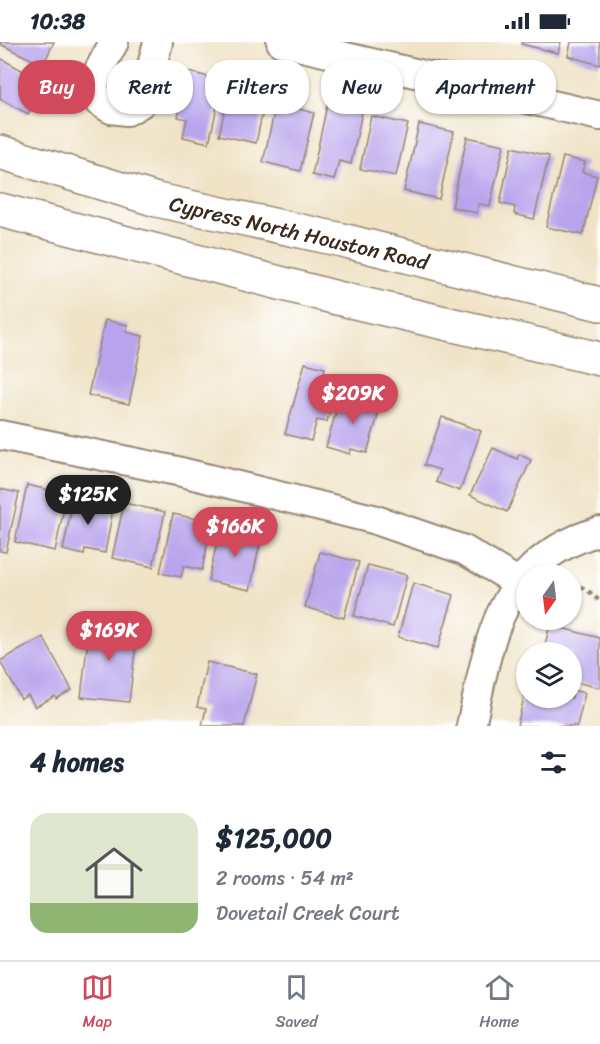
<!DOCTYPE html>
<html lang="en">
<head>
<meta charset="utf-8">
<style>
	body { margin:0; font-family:Sriracha,sans-serif; background:#f6f6f7; color:#1f2937; height:100vh; display:flex; flex-direction:column; font-size:22px; white-space:nowrap }
	* { box-sizing:border-box; margin:0 }
	p { font-size:20px; color:#747a83 }
	.icon { flex:none; width:33px; height:33px; fill:none; stroke:currentColor; stroke-width:2; stroke-linecap:round; stroke-linejoin:round }
	.map { position:relative; height:684px; overflow:hidden }
	.panel { display:flex; flex-direction:column; background:#fff; flex:1 }
	.panel>* { flex:none }
	.banner { position:absolute; left:18px; top:18px; width:564px; height:54px; display:flex; gap:12px }
	.needle { width:39px; rotate:194deg }
	.buttons { position:absolute; left:516px; top:522px; display:grid; gap:12px }
	.buttons a { display:grid; place-items:center; width:66px; height:66px; border-radius:50%; background:#fff; box-shadow:0 2px 4px #0004; font-size:30px }
	.price { position:absolute; translate:-50% -51px; padding:0 14px; border-radius:21px; background:#d1495b; color:#fff; font-size:20px; line-height:39px; filter:drop-shadow(0 2px 3px #0008) }
	.price::after { content:''; position:absolute; left:50%; top:36px; width:18px; height:14px; margin-left:-9px; background:inherit; clip-path:polygon(0 0,100% 0,50% 100%) }
	.price.current { background:#222; color:#fff }
	ul { padding:0; list-style:none }
	li { display:flex; align-items:center; gap:18px; height:150px; padding:0 30px }
	li span { display:grid; place-items:center; flex:none; width:168px; height:120px; border-radius:18px; color:#555 }
	li>.icon { margin-inline-start:auto }
	span .icon { width:72px; height:72px; fill:#fffc; stroke-width:1 }
	li b { font-size:26px }
	h2 { display:flex; justify-content:space-between; align-items:center; height:72px; padding:0 30px; font-size:26px }
	.pill { padding:0 21px; border-radius:24px; background:#fff; box-shadow:0 2px 4px #0004; font-size:21px; line-height:54px }
	.pill.current { background:#d1495b; color:#fff }
	.status { display:flex; justify-content:space-between; align-items:center; height:42px; padding:0 30px; background:#fff; direction:ltr }
	.status svg { height:16px; fill:currentColor }
	.dock { display:flex; justify-content:space-around; align-items:center; height:84px; border-top:2px solid #e0e1e3; background:#fff; font-size:16px; color:#747a83 }
	.dock a { display:grid; justify-items:center; gap:3px }
	.dock .current { color:#d1495b }
	.map>svg:first-child { display:block }
	.building { fill:#b8a4ec }
	.lines { fill:none; stroke-linecap:round; stroke-linejoin:round }
	.minor-casing { stroke:#968672; stroke-width:32 }
	.major-casing { stroke:#968672; stroke-width:36 }
	.path { stroke:#968672; stroke-width:4; stroke-dasharray:4.5 4.5; stroke-linecap:butt }
	.minor { stroke:#fff; stroke-width:28 }
	.major { stroke:#fff; stroke-width:33 }
	.labels { text-anchor:middle; dominant-baseline:central; stroke-width:4.5; stroke-linejoin:round; paint-order:stroke }
	.street-label { font-size:21px; fill:#3b2a1e; stroke:#fff }
</style>
</head>
<body>
<div class="status"><b>10:38</b><svg viewBox="0 0 49 12"><path d="M0 12V9h3v3zM5 12V6h3v6zM10 12V3h3v9zM15 12V0h3v12zM26 1h20v11H26zM47 4h2v5h-2z"/></svg></div>
<div class="map">
<svg width="600" height="684" viewBox="0 0 600 684">
	<rect width="100%" height="100%" fill="#fff"/>
	<filter id="ink" filterUnits="userSpaceOnUse"><feTurbulence type="fractalNoise" baseFrequency=".0167" numOctaves="2"/><feDisplacementMap in="SourceGraphic" scale="12" xChannelSelector="R" yChannelSelector="G"/><feConvolveMatrix kernelMatrix="1 2 1 2 8 2 1 2 1" color-interpolation-filters="sRGB"/></filter>
	<filter id="wash" filterUnits="userSpaceOnUse"><feTurbulence type="fractalNoise" baseFrequency=".008" numOctaves="4" result="noise"/><feDisplacementMap in="SourceGraphic" scale="24" xChannelSelector="R" yChannelSelector="G"/><feGaussianBlur stdDeviation="1.35" result="paint"/><feColorMatrix in="noise" values="0 0 0 0 0 0 0 0 0 0 0 0 0 0 0 0 0 1.4 0 .05"/><feComposite in="paint" operator="in"/></filter>
	<g filter="url(#wash)">
		<rect width="100%" height="100%" fill="#f0e3c6"/>
		<g id="blocks">
			<g class="building">
				<path d="M0,0H54L43,23L0,2Z"/>
				<path d="M522,0H561L558,11L521,2Z"/>
				<path d="M571,0H600V23L568,14Z"/>
				<path d="M0,16L45,41L28,72L0,57Z"/>
				<path d="M188,30L223,38L209,101L183,95L187,77L178,75Z"/>
				<path d="M231,41L267,49L256,101L219,93Z"/>
				<path d="M279,49L302,54L299,67L314,71L300,129L263,120Z"/>
				<path d="M327,63L362,70L351,122L339,119L334,138L312,133Z"/>
				<path d="M371,74L408,82L396,134L360,127Z"/>
				<path d="M419,82L454,90L439,157L404,149Z"/>
				<path d="M467,95L504,103L490,164L479,162L477,171L452,165Z"/>
				<path d="M512,105L549,114L534,177L514,172L515,165L500,161Z"/>
				<path d="M563,115L585,120L582,130L597,134L583,193L546,185Z"/>
				<path d="M105,278L128,283L126,290L143,294L129,362L88,353Z"/>
				<path d="M305,321L325,326L323,336L338,340L327,380L317,378L311,399L285,392Z"/>
				<path d="M341,352L381,363L367,411L351,407L350,412L326,405Z"/>
				<path d="M442,375L481,389L460,449L436,440L440,428L424,423Z"/>
				<path d="M493,406L517,417L519,412L531,418L507,470L470,453Z"/>
				<path d="M27,443L67,452L55,509L15,500Z"/>
				<path d="M0,447L19,451L6,510L0,509Z"/>
				<path d="M74,454L114,462L105,511L85,507L84,513L63,508Z"/>
				<path d="M124,461L165,470L153,525L112,516Z"/>
				<path d="M173,472L212,480L202,528L184,524L181,535L160,531Z"/>
				<path d="M221,483L262,492L250,548L208,539Z"/>
				<path d="M320,510L359,520L344,576L305,565Z"/>
				<path d="M368,523L407,533L393,585L354,574Z"/>
				<path d="M413,541L454,553L438,606L398,595Z"/>
				<path d="M90,580L138,586L129,660L81,655Z"/>
				<path d="M550,583L600,596V646L572,639V610H543Z"/>
				<path d="M43,595L72,648L56,657L55,654L35,665L28,653L21,657L0,619Z"/>
				<path d="M207,620L257,632L244,684H202L206,667L197,665Z"/>
				<path d="M526,647V656H572V648L585,651L577,684H517Z"/>
			</g>
		</g>
	</g>
	<g filter="url(#ink)">
		<use href="#blocks" fill-opacity="0" stroke="#968672" stroke-width="1.5"/>
		<g class="lines">
			<g class="minor-casing">
				<g id="minor">
					<path d="M114,0L98,30L94,45L99,60L111,67L127,69L141,61L146,48L158,0"/>
					<path d="M281,0L600,74"/>
					<path d="M0,393L177,429L373,477L464,508L519,541"/>
					<path d="M527,532C546,511 572,497 600,489"/>
					<path d="M471,684C483,632 489,574 526,533"/>
				</g>
			</g>
			<g class="major-casing">
				<g id="major">
					<path d="M0,110L157,158L342,198L600,262"/>
					<path d="M0,168L337,256L600,317"/>
				</g>
			</g>
			<path class="path" d="M572,542C583,544 592,551 600,560"/>
			<use href="#minor" class="minor"/>
			<use href="#major" class="major"/>
		</g>
	</g>
	<g class="labels">
		<g class="street-label">
			<text transform="translate(299 191) rotate(13)">Cypress North Houston Road</text>
		</g>
	</g>
</svg>
<div class="buttons">
<a><svg class="needle" viewBox="-14 -14 28 28"><path d="M0-13l5 13h-10z" fill="#e53935"/><path d="M0 13l5-13h-10z" fill="#747a83"/></svg></a>
<a><svg class="icon" aria-label="layers" viewBox="0 0 24 24"><path d="M12 4l9 5-9 5-9-5zM3 14l9 5 9-5"/></svg></a>
</div>
<b class="price" style="left:353px;top:383px">$209K</b>
<b class="price current" style="left:88px;top:484px">$125K</b>
<b class="price" style="left:235px;top:516px">$166K</b>
<b class="price" style="left:109px;top:620px">$169K</b>
<div class="banner">
<a class="pill current">Buy</a>
<a class="pill">Rent</a>
<a class="pill">Filters</a>
<a class="pill">New</a>
<a class="pill">Apartment</a>
</div>
</div>
<section class="panel">
<h2>4 homes<svg class="icon" aria-label="filters" viewBox="0 0 24 24"><path d="M4 7h16M4 17h16"/><circle cx="9" cy="7" r="2"/><circle cx="15" cy="17" r="2"/></svg></h2>
<ul>
<li><span style="background:linear-gradient(#dfe7d0 75%,#8fb573 0)"><svg class="icon" aria-label="home" viewBox="0 0 24 24"><path d="M3 11l9-7 9 7M6 9v11h12V9"/></svg></span><div><b>$125,000</b><p>2 rooms · 54 m²</p><p>Dovetail Creek Court</p></div></li>
</ul>
</section>
<nav class="dock">
<a class="current"><svg class="icon" aria-label="map" viewBox="0 0 24 24"><path d="M3 6l6-2 6 2 6-2v14l-6 2-6-2-6 2zM9 4v14M15 6v14"/></svg>Map</a>
<a><svg class="icon" aria-label="saved" viewBox="0 0 24 24"><path d="M7 4h10v16l-5-4-5 4z"/></svg>Saved</a>
<a><svg class="icon" aria-label="home" viewBox="0 0 24 24"><path d="M3 11l9-7 9 7M6 9v11h12V9"/></svg>Home</a>
</nav>
</body>
</html>
